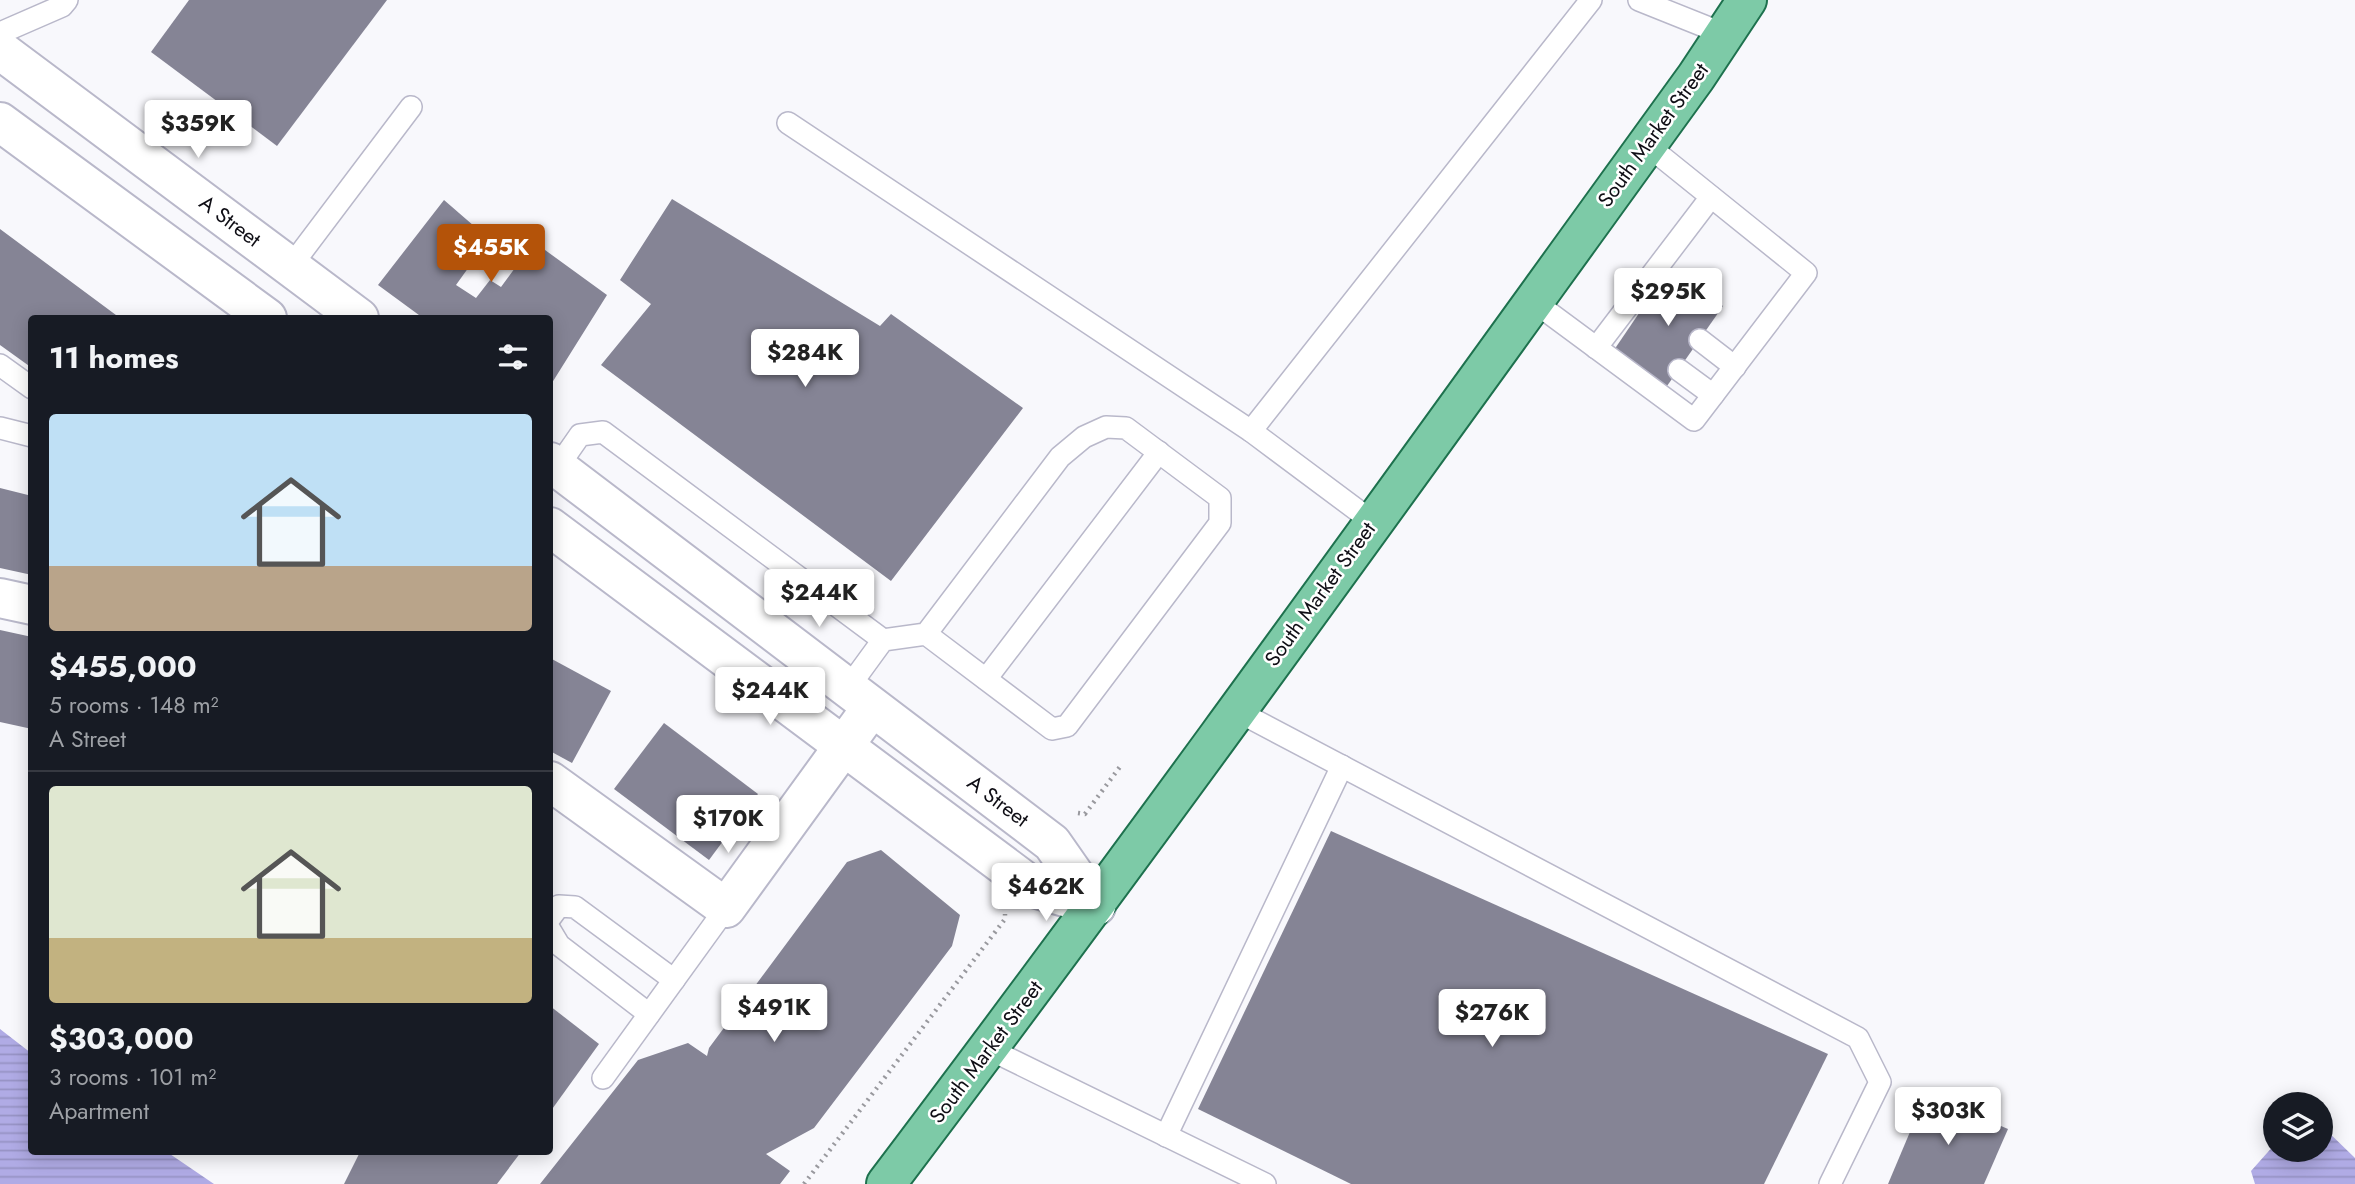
<!DOCTYPE html>
<html lang="en">
<head>
<meta charset="utf-8">
<style>
	body { margin:0; font-family:Jost,sans-serif; background:#20242c; color:#f1f3f6; height:100vh; display:flex; flex-direction:column; font-size:26px; white-space:nowrap }
	* { box-sizing:border-box; margin:0 }
	p { font-size:23px; color:#9ea1a6 }
	.icon { flex:none; width:38px; height:38px; fill:none; stroke:currentColor; stroke-width:2; stroke-linecap:round; stroke-linejoin:round }
	.map { position:relative; flex:1; overflow:hidden }
	.panel { position:absolute; left:28px; top:315px; width:525px; height:840px; display:flex; flex-direction:column; background:#171b24; border-radius:7px; box-shadow:0 4px 18px #0003 }
	.panel>* { flex:none }
	.controls { position:absolute; left:2263px; top:1092px; display:grid; gap:14px }
	.controls a { display:grid; place-items:center; width:70px; height:70px; border-radius:50%; background:#171b24; box-shadow:0 4px 18px #0003; font-size:35px }
	.price { position:absolute; translate:-50% -60px; padding:0 16px; border-radius:7px; background:#fff; color:#222; font-size:23px; line-height:46px; filter:drop-shadow(0 2px 4px #0008) }
	.price::after { content:''; position:absolute; left:50%; top:42px; width:21px; height:16px; margin-left:-10px; background:inherit; clip-path:polygon(0 0,100% 0,50% 100%) }
	.price.active { background:#b45309; color:#fff }
	ul { padding:0; list-style:none }
	li { display:grid; align-content:center; gap:14px; height:371px; padding:0 21px }
	li+li { border-top:2px solid #363941 }
	li span { display:grid; place-items:center; height:217px; border-radius:7px; color:#555 }
	li>.icon { margin-inline-start:auto }
	span .icon { width:126px; height:126px; fill:#fffc; stroke-width:1 }
	li b { font-size:30px }
	h2 { display:flex; justify-content:space-between; align-items:center; height:84px; padding:0 21px; font-size:30px }
	.map>svg:first-child { display:block }
	.water { fill:url(#water-rules) }
	.building { fill:#858495 }
	.lines { fill:none; stroke-linecap:round; stroke-linejoin:round }
	.service-casing { stroke:#b9b8ca; stroke-width:24 }
	.minor-casing { stroke:#b9b8ca; stroke-width:42 }
	.tertiary-casing { stroke:#b9b8ca; stroke-width:42 }
	.primary-casing { stroke:#1e714e; stroke-width:42 }
	.path { stroke:#99999e; stroke-width:4.5; stroke-dasharray:2 5; stroke-linecap:butt }
	.service { stroke:#fff; stroke-width:21 }
	.minor { stroke:#fff; stroke-width:38 }
	.tertiary { stroke:#fff; stroke-width:38 }
	.primary { stroke:#7dcaa7; stroke-width:38 }
	.labels { text-anchor:middle; dominant-baseline:central; stroke-width:5; stroke-linejoin:round; paint-order:stroke }
	.street-label { font-size:21px; fill:#0f0e15; stroke:#fff }
</style>
</head>
<body>
<div class="map">
<svg width="2355" height="1184" viewBox="0 0 2355 1184">
	<defs>
		<pattern id="water-rules" width="6" height="5" patternUnits="userSpaceOnUse" patternTransform="scale(1.75)"><rect width="6" height="5" fill="#b0abe5"/><path d="M0 2.5h6" fill="none" stroke="#9692c4"/></pattern>
	</defs>
	<rect width="100%" height="100%" fill="#f8f8fc"/>
	<g class="water">
		<path d="M0,1029L31,1053L32,1152H167L214,1184H0Z"/>
		<path d="M2321,1125L2355,1158V1184H2255L2251,1171L2275,1144V1150H2320Z"/>
	</g>
	<g class="building">
		<path d="M189,0H387L277,146L151,52Z"/>
		<path d="M672,199L880,326L891,314L1023,408L891,581L601,365L651,304L620,280Z"/>
		<path d="M444,200L489,239L456,285L476,298L490,280L501,287L534,242L607,295L550,386V318H423L378,285Z"/>
		<path d="M0,229L120,318H32V368L0,345Z"/>
		<path d="M1669,269L1723,306L1667,386L1614,350Z"/>
		<path d="M0,488L32,496V575L0,568Z"/>
		<path d="M0,630L32,637V729L0,722Z"/>
		<path d="M550,658L611,691L572,763L550,751Z"/>
		<path d="M664,723L758,794L709,860L614,789Z"/>
		<path d="M1331,831L1828,1054L1764,1184H1351L1198,1109Z"/>
		<path d="M881,850L960,915L952,946L814,1128L766,1154L790,1171L780,1184H540L638,1060L688,1043L707,1056L709,1048L847,862Z"/>
		<path d="M550,1006L599,1044L550,1112Z"/>
		<path d="M1926,1094L2008,1129L1984,1184H1888Z"/>
		<path d="M360,1152H521L497,1184H344Z"/>
	</g>
	<g class="lines">
		<g class="service-casing">
			<g id="service">
				<path d="M1639,0L1724,34"/>
				<path d="M0,33L62,6L67,0"/>
				<path d="M788,123L1251,431"/>
				<path d="M291,266L411,107"/>
				<path d="M1533,301L1694,420L1806,273L1647,145"/>
				<path d="M1700,340L1735,367"/>
				<path d="M1596,348L1711,197"/>
				<path d="M0,365L32,388"/>
				<path d="M1679,370L1713,395"/>
				<path d="M0,428L32,436"/>
				<path d="M557,468L580,435L603,432L883,640"/>
				<path d="M1373,522L1251,431L1591,0"/>
				<path d="M986,679L1159,452"/>
				<path d="M848,688L883,640L926,634L1060,457L1084,437L1106,427L1126,428L1220,498V523L1067,726L1052,729L926,634"/>
				<path d="M1237,711L1858,1038L1880,1082L1830,1184"/>
				<path d="M550,918L559,906L575,907L674,980"/>
				<path d="M550,930L559,945L649,1014"/>
				<path d="M989,1049L1265,1184"/>
				<path d="M603,1078L726,908"/>
				<path d="M1166,1136L1342,766"/>
			</g>
		</g>
		<g class="minor-casing">
			<g id="minor">
				<path d="M0,598L32,605"/>
				<path d="M550,781L726,908L872,707"/>
			</g>
		</g>
		<g class="tertiary-casing">
			<g id="tertiary">
				<path d="M0,50L359,318"/>
				<path d="M0,122L267,318"/>
				<path d="M550,462L1052,843L1096,906"/>
				<path d="M550,527L1034,888L1096,906"/>
			</g>
		</g>
		<g class="primary-casing">
			<path id="primary" d="M886,1184C1162,819 1428,447 1696,77L1747,0"/>
		</g>
		<g class="path">
			<path d="M1078,813L1085,814L1122,764"/>
			<path d="M804,1184L1005,919V914"/>
		</g>
		<use href="#service" class="service"/>
		<use href="#minor" class="minor"/>
		<use href="#tertiary" class="tertiary"/>
		<use href="#primary" class="primary"/>
	</g>
	<g class="labels">
		<g class="street-label">
			<text transform="translate(1653 135) rotate(-54)">South Market Street</text>
			<text transform="translate(230 221) rotate(37)">A Street</text>
			<text transform="translate(1320 594) rotate(-54)">South Market Street</text>
			<text transform="translate(998 801) rotate(37)">A Street</text>
			<text transform="translate(986 1052) rotate(-53)">South Market Street</text>
		</g>
	</g>
</svg>
<div class="controls">
<a><svg class="icon" aria-label="layers" viewBox="0 0 24 24"><path d="M12 4l9 5-9 5-9-5zM3 14l9 5 9-5"/></svg></a>
</div>
<b class="price" style="left:198px;top:160px">$359K</b>
<b class="price active" style="left:491px;top:284px">$455K</b>
<b class="price" style="left:1668px;top:328px">$295K</b>
<b class="price" style="left:805px;top:389px">$284K</b>
<b class="price" style="left:819px;top:629px">$244K</b>
<b class="price" style="left:770px;top:727px">$244K</b>
<b class="price" style="left:728px;top:855px">$170K</b>
<b class="price" style="left:1046px;top:923px">$462K</b>
<b class="price" style="left:774px;top:1044px">$491K</b>
<b class="price" style="left:1492px;top:1049px">$276K</b>
<b class="price" style="left:1948px;top:1147px">$303K</b>
<section class="panel">
<h2>11 homes<svg class="icon" aria-label="filters" viewBox="0 0 24 24"><path d="M4 7h16M4 17h16"/><circle cx="9" cy="7" r="2"/><circle cx="15" cy="17" r="2"/></svg></h2>
<ul>
<li><span style="background:linear-gradient(#bfe0f5 70%,#b9a48a 0)"><svg class="icon" aria-label="home" viewBox="0 0 24 24"><path d="M3 11l9-7 9 7M6 9v11h12V9"/></svg></span><div><b>$455,000</b><p>5 rooms · 148 m²</p><p>A Street</p></div></li>
<li><span style="background:linear-gradient(#dfe7d0 70%,#c2b280 0)"><svg class="icon" aria-label="home" viewBox="0 0 24 24"><path d="M3 11l9-7 9 7M6 9v11h12V9"/></svg></span><div><b>$303,000</b><p>3 rooms · 101 m²</p><p>Apartment</p></div></li>
</ul>
</section>
</div>
</body>
</html>
